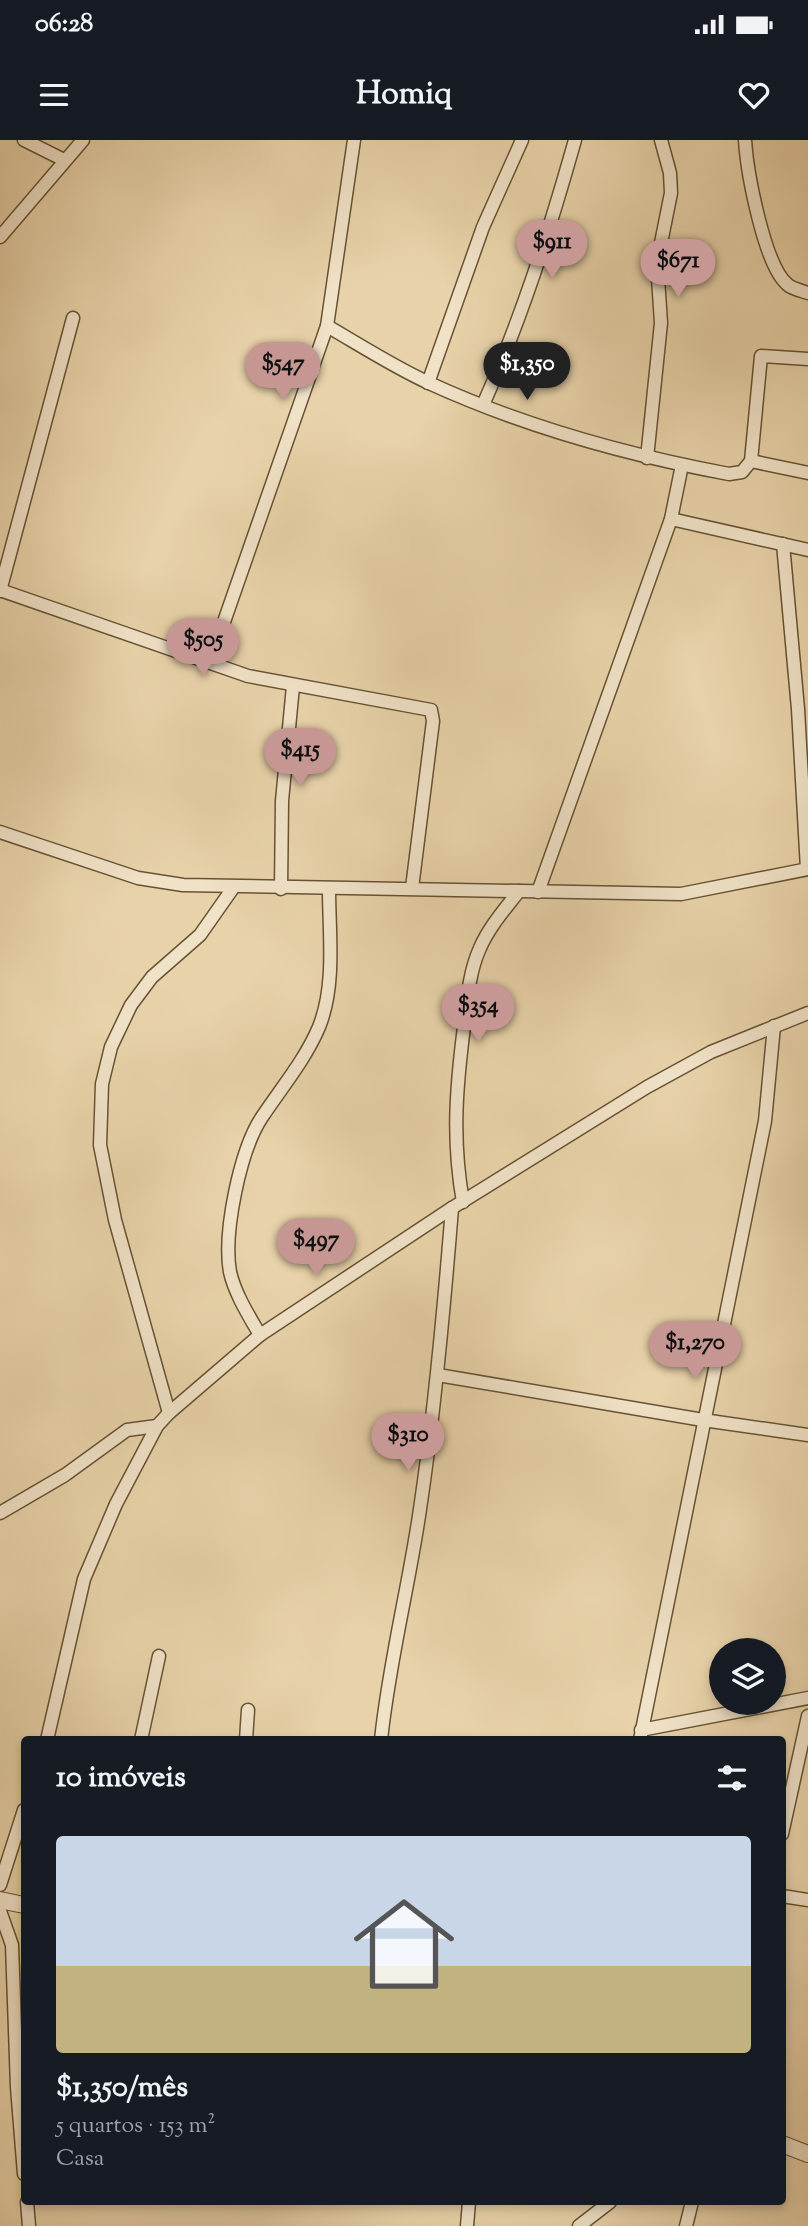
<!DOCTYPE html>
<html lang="pt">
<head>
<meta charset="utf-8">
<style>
	body { margin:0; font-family:"Sorts Mill Goudy",serif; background:#20242c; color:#f1f3f6; height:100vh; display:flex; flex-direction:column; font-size:26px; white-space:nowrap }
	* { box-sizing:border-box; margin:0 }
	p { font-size:23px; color:#9ea1a6 }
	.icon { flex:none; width:38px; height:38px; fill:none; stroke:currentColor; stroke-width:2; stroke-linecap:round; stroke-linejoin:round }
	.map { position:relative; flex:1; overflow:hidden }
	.details { position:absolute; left:21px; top:1596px; width:765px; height:469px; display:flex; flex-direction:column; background:#171b24; border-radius:7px; box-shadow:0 4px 10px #0003 }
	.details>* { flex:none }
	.controls { position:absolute; left:709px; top:1498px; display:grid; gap:14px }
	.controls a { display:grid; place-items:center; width:77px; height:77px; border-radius:50%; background:#171b24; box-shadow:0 4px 10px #0003; font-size:35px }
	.price { position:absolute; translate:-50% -60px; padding:0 16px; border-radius:24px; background:#c59692; color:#111; font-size:23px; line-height:46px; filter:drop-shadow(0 2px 4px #0008) }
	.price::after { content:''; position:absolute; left:50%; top:42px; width:21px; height:16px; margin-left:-10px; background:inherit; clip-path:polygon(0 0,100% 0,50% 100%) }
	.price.current { background:#222; color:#fff }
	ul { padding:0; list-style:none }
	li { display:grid; align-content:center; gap:14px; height:371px; padding:0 35px }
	li span { display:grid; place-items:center; height:217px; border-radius:7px; color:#555 }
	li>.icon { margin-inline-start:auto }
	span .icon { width:126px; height:126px; fill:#fffc; stroke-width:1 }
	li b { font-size:30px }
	h2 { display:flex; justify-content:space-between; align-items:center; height:84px; padding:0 35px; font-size:30px }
	.status { display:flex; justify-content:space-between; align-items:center; height:49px; padding:0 35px; background:#171b24; direction:ltr }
	.status svg { height:19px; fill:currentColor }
	header { display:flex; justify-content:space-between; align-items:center; height:91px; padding:0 35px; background:#171b24; font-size:32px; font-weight:800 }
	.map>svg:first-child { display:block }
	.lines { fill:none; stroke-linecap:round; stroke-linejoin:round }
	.minor-casing { stroke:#665235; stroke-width:15 }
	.tertiary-casing { stroke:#665235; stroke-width:18 }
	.minor { stroke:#f0e2c7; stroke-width:12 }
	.tertiary { stroke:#f0e2c7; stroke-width:16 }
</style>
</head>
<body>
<div class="status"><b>06:28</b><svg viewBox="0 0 49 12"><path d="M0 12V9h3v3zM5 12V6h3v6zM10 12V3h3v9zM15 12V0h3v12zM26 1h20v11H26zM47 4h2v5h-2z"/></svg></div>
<header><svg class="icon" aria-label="menu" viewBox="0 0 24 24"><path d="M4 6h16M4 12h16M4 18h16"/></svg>Homiq<svg class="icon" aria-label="heart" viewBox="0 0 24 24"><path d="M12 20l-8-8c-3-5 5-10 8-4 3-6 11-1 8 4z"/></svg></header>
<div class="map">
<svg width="808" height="2086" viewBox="0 0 808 2086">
	<rect width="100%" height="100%" fill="#e8d2a9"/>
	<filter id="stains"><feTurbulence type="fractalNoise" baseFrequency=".00286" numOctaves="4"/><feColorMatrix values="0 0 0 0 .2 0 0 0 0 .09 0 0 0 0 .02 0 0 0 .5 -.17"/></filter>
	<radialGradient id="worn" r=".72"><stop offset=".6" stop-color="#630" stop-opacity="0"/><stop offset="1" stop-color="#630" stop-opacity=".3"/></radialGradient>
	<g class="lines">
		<g class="minor-casing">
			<g id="minor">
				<path d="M24,0L64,20"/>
				<path d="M745,0C747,31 764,126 788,145C793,149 802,151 808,153"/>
				<path d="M0,97L83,0"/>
				<path d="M327,186C360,205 394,227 429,243C523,286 627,315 729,334L742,332L751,321L761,216L808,219"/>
				<path d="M428,243L483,87L522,0"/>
				<path d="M483,265C522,177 549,92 575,0"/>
				<path d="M647,318L661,183L657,123L671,53L670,33L661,0"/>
				<path d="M751,321L808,333"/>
				<path d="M671,379L808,410"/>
				<path d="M783,404L798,569L807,729"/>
				<path d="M0,450L248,536L431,570L433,581L412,748"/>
				<path d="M0,451L73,178"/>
				<path d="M210,522L327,186L354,0"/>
				<path d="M0,692L138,738L183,745L681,754L808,729"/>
				<path d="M281,749L282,661L293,546"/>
				<path d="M538,752L671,379L682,325"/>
				<path d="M463,1062C452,1000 456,949 464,887C467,861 469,832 480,808C489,787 505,769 519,751"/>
				<path d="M260,1195C249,1176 235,1154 230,1132C223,1093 240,1010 262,977C282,947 305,920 319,887C336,845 329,793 329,749"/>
				<path d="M438,1235L703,1280L808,1295"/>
				<path d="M169,1273L115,1080L100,1005L102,944L111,907L131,865L152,837L200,795L233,748"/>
				<path d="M0,1373L65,1335L127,1290L157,1286"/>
				<path d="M641,1590L808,1558"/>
				<path d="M47,1600L84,1439L116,1364L157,1286L169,1273L260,1195L452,1068L647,947L711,912L808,873"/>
				<path d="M141,1600L159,1516"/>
				<path d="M246,1600L248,1570"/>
				<path d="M381,1600C389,1522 409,1446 420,1369C435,1269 444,1169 452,1068"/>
				<path d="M640,1600L765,981L774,886"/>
				<path d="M782,1694L808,1576"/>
				<path d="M0,1745L24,1670"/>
				<path d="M782,1756L808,1760"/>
				<path d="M0,1771L12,1805L17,1947L24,2034"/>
				<path d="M27,2062L29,2086"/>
				<path d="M467,2086L469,2062"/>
				<path d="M579,2086L610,2062"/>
				<path d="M686,2086L692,2062"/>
			</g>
		</g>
		<g class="tertiary-casing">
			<g id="tertiary">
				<path d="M0,1760L24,1765"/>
				<path d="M782,2004L808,2014"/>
			</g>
		</g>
		<use href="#minor" class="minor"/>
		<use href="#tertiary" class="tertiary"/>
	</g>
	<rect width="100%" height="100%" filter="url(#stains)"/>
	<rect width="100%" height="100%" fill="url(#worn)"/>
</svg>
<div class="controls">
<a><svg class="icon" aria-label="layers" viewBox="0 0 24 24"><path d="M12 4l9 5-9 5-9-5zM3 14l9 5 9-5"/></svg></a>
</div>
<b class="price" style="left:552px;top:140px">$911</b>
<b class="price" style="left:678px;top:159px">$671</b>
<b class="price" style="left:283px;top:262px">$547</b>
<b class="price current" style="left:527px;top:262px">$1,350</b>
<b class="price" style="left:203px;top:538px">$505</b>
<b class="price" style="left:300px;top:648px">$415</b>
<b class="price" style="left:478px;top:904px">$354</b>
<b class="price" style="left:316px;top:1138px">$497</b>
<b class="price" style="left:695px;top:1241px">$1,270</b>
<b class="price" style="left:408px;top:1333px">$310</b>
<section class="details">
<h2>10 imóveis<svg class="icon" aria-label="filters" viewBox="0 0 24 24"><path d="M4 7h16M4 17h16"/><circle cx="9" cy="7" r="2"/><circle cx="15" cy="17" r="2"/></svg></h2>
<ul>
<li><span style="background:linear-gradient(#c9d6e8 60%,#c2b280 0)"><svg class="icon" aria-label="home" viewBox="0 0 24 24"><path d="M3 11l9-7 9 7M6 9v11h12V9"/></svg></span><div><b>$1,350/mês</b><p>5 quartos · 153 m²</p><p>Casa</p></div></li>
</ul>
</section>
</div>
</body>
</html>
